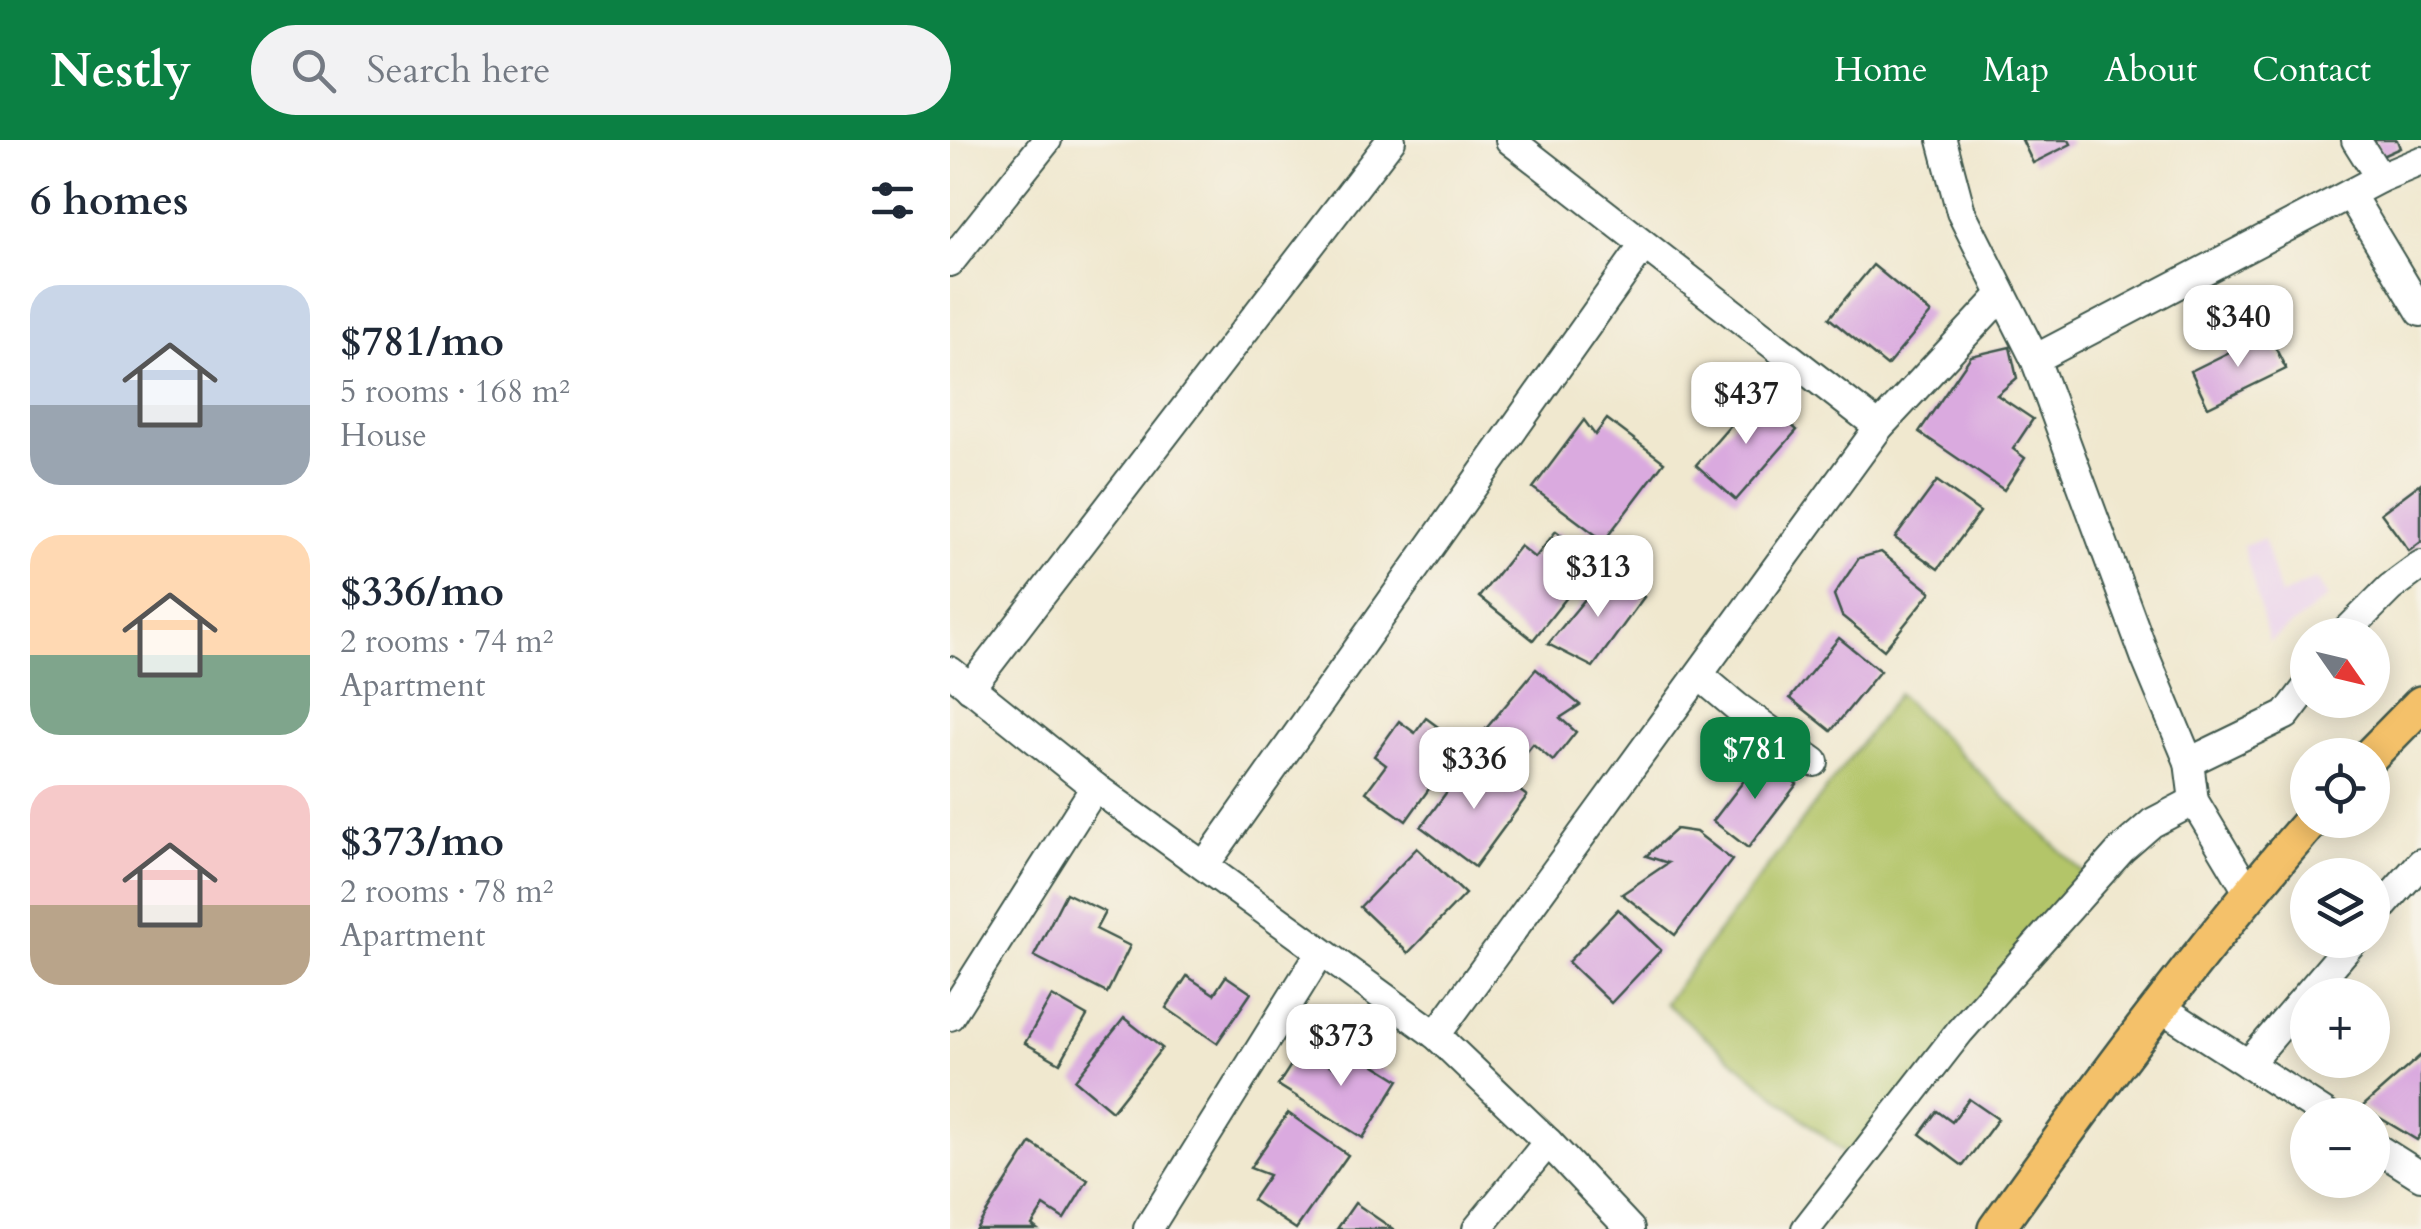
<!DOCTYPE html>
<html lang="en">
<head>
<meta charset="utf-8">
<style>
	body { margin:0; font-family:Cardo,serif; background:#f2f2f3; color:#1f2937; height:100vh; display:flex; flex-direction:column; font-size:38px; white-space:nowrap }
	* { box-sizing:border-box; margin:0 }
	p { font-size:32px; color:#747a83 }
	.icon { flex:none; width:55px; height:55px; fill:none; stroke:currentColor; stroke-width:2; stroke-linecap:round; stroke-linejoin:round }
	.map { position:relative; flex:1; overflow:hidden }
	.panel { display:flex; flex-direction:column; background:#fff; width:950px }
	.panel>* { flex:none }
	.needle { width:65px; rotate:124deg }
	.fabs { position:absolute; left:1340px; top:478px; display:grid; gap:20px }
	.fabs a { display:grid; place-items:center; width:100px; height:100px; border-radius:50%; background:#fff; box-shadow:0 5px 25px #0003; font-size:50px }
	.price { position:absolute; translate:-50% -85px; padding:0 22px; border-radius:20px; background:#fff; color:#222; font-size:32px; line-height:65px; filter:drop-shadow(0 2px 5px #0008) }
	.price::after { content:''; position:absolute; left:50%; top:60px; width:30px; height:22px; margin-left:-15px; background:inherit; clip-path:polygon(0 0,100% 0,50% 100%) }
	.price.on { background:#0b8043; color:#fff }
	ul { padding:0; list-style:none }
	li { display:flex; align-items:center; gap:30px; height:250px; padding:0 30px }
	li span { display:grid; place-items:center; flex:none; width:280px; height:200px; border-radius:30px; color:#555 }
	li>.icon { margin-inline-start:auto }
	span .icon { width:120px; height:120px; fill:#fffc; stroke-width:1 }
	li b { font-size:42px }
	h2 { display:flex; justify-content:space-between; align-items:center; height:120px; padding:0 30px; font-size:42px }
	header { display:flex; align-items:center; gap:60px; box-sizing:border-box; height:140px; padding:0 50px; background:#0b8043; color:#fff }
	header strong { font-size:48px }
	nav { display:flex; gap:55px; margin-inline-start:auto; font-size:35px }
	.search { width:700px; height:90px; background:#f2f2f3; display:flex; align-items:center; gap:25px; box-sizing:border-box; padding:0 35px; border-radius:55px; color:#747a83; font-size:38px }
	main { display:flex; flex:1; min-height:0 }
	.map>svg:first-child { display:block }
	.built { fill:#ead1ed }
	.green { fill:#b3c569; stroke:#69814e; stroke-width:2.5 }
	.building { fill:#daaadf }
	.lines { fill:none; stroke-linecap:round; stroke-linejoin:round }
	.minor-casing { stroke:#3e574b; stroke-width:32 }
	.major-casing { stroke:#3e574b; stroke-width:40 }
	.minor { stroke:#fff; stroke-width:28 }
	.major { stroke:#f4c16a; stroke-width:35 }
</style>
</head>
<body>
<header>
<strong>Nestly</strong>
<div class="search"><svg class="icon" aria-label="search" viewBox="0 0 24 24"><circle cx="10" cy="10" r="6"/><path d="M15 15l6 6"/></svg>Search here</div>
<nav><a>Home</a><a>Map</a><a>About</a><a>Contact</a></nav>
</header>
<main>
<section class="panel">
<h2>6 homes<svg class="icon" aria-label="filters" viewBox="0 0 24 24"><path d="M4 7h16M4 17h16"/><circle cx="9" cy="7" r="2"/><circle cx="15" cy="17" r="2"/></svg></h2>
<ul>
<li><span style="background:linear-gradient(#c9d6e8 60%,#9aa5b1 0)"><svg class="icon" aria-label="home" viewBox="0 0 24 24"><path d="M3 11l9-7 9 7M6 9v11h12V9"/></svg></span><div><b>$781/mo</b><p>5 rooms · 168 m²</p><p>House</p></div></li>
<li><span style="background:linear-gradient(#ffd9b3 60%,#7fa58c 0)"><svg class="icon" aria-label="home" viewBox="0 0 24 24"><path d="M3 11l9-7 9 7M6 9v11h12V9"/></svg></span><div><b>$336/mo</b><p>2 rooms · 74 m²</p><p>Apartment</p></div></li>
<li><span style="background:linear-gradient(#f6c9c9 60%,#b9a48a 0)"><svg class="icon" aria-label="home" viewBox="0 0 24 24"><path d="M3 11l9-7 9 7M6 9v11h12V9"/></svg></span><div><b>$373/mo</b><p>2 rooms · 78 m²</p><p>Apartment</p></div></li>
</ul>
</section>
<div class="map">
<svg width="1471" height="1089" viewBox="0 0 1471 1089">
	<rect width="100%" height="100%" fill="#f7f3e8"/>
	<filter id="ink" filterUnits="userSpaceOnUse"><feTurbulence type="fractalNoise" baseFrequency=".01" numOctaves="2"/><feDisplacementMap in="SourceGraphic" scale="20" xChannelSelector="R" yChannelSelector="G"/><feConvolveMatrix kernelMatrix="1 2 1 2 8 2 1 2 1" color-interpolation-filters="sRGB"/></filter>
	<filter id="wash" filterUnits="userSpaceOnUse"><feTurbulence type="fractalNoise" baseFrequency=".0048" numOctaves="4" result="noise"/><feDisplacementMap in="SourceGraphic" scale="40" xChannelSelector="R" yChannelSelector="G"/><feGaussianBlur stdDeviation="2.25" result="paint"/><feColorMatrix in="noise" values="0 0 0 0 0 0 0 0 0 0 0 0 0 0 0 0 0 1.4 0 .05"/><feComposite in="paint" operator="in"/></filter>
	<g filter="url(#wash)">
		<rect width="100%" height="100%" fill="#f0e8cf"/>
		<path class="built" d="M1314,399L1330,456L1365,439L1378,457L1319,502L1293,405Z"/>
		<path class="green" d="M948,554L1143,742L906,1023L715,863Z"/>
		<g id="blocks">
			<g class="building">
				<path d="M1072,0H1119L1121,4L1083,23Z"/>
				<path d="M1424,0H1447L1450,8L1432,16Z"/>
				<path d="M923,125L981,173L937,226L879,178Z"/>
				<path d="M1318,193L1336,229L1258,267L1241,231Z"/>
				<path d="M1060,207L1067,238L1047,255L1083,279L1063,309L1075,318L1054,350L969,292L1021,216Z"/>
				<path d="M807,255L847,290L786,360L746,325Z"/>
				<path d="M657,279L714,322L654,401L583,348L634,280L645,295Z"/>
				<path d="M987,341L1030,372L988,429L945,398Z"/>
				<path d="M1471,343V402L1459,411L1431,373Z"/>
				<path d="M606,391L645,422L583,500L529,457L570,406L585,418Z"/>
				<path d="M931,412L981,452L934,510L892,476L884,455L909,418Z"/>
				<path d="M659,430L694,457L643,527L598,504Z"/>
				<path d="M889,498L930,531L881,591L840,558Z"/>
				<path d="M586,529L630,565L610,578L626,592L603,621L583,604L570,620L534,591Z"/>
				<path d="M476,578L511,604L456,681L416,652L436,625L424,616L449,581L465,593Z"/>
				<path d="M523,616L577,656L525,727L471,687Z"/>
				<path d="M812,617L847,644L798,708L763,681Z"/>
				<path d="M726,689L746,692L782,720L725,795L672,754L718,723L696,716Z"/>
				<path d="M467,708L515,754L458,813L410,767Z"/>
				<path d="M116,753L155,772L146,789L180,806L157,853L84,816Z"/>
				<path d="M668,769L711,810L661,863L618,822Z"/>
				<path d="M237,836L264,854L276,836L301,853L267,903L216,868Z"/>
				<path d="M102,856L137,876L110,923L75,903Z"/>
				<path d="M174,878L212,908L162,971L125,940Z"/>
				<path d="M352,908L388,930L401,910L449,940L413,998L328,945Z"/>
				<path d="M1471,915V994L1467,1000L1412,967Z"/>
				<path d="M1019,959L1048,979L1013,1026L970,994L987,971L1002,982Z"/>
				<path d="M338,973L398,1015L346,1089L302,1060L319,1035L300,1028Z"/>
				<path d="M81,1003L138,1040L114,1079L94,1066L82,1085L87,1089H26Z"/>
				<path d="M405,1063L443,1089H387Z"/>
			</g>
		</g>
	</g>
	<g filter="url(#ink)">
		<use href="#blocks" fill-opacity="0" stroke="#3e574b" stroke-width="2.5"/>
		<g class="lines">
			<g class="minor-casing">
				<g id="minor">
					<path d="M560,0L929,287"/>
					<path d="M992,0L1011,72L1085,219L1196,519L1239,622L1244,661L1299,753"/>
					<path d="M1406,0L1430,38"/>
					<path d="M1400,54L1471,172"/>
					<path d="M0,122L97,0"/>
					<path d="M1085,219L1430,38L1471,21"/>
					<path d="M1393,495L1440,448L1471,425"/>
					<path d="M0,531L145,647L486,895L598,1002L680,1089"/>
					<path d="M749,535L787,567L864,622"/>
					<path d="M20,548L441,0"/>
					<path d="M1239,622L1336,575L1358,546"/>
					<path d="M254,726L694,105"/>
					<path d="M1422,778L1471,723"/>
					<path d="M1210,867L1377,975"/>
					<path d="M0,876L145,647"/>
					<path d="M486,895L929,287L1051,156"/>
					<path d="M1298,924L1404,800"/>
					<path d="M1422,1005L1471,1036"/>
					<path d="M198,1089L370,813"/>
					<path d="M527,1089L598,1002"/>
					<path d="M856,1089L1010,891L1171,710L1202,683L1244,661"/>
				</g>
			</g>
			<g class="major-casing">
				<g id="major">
					<path d="M1421,615L1471,564"/>
					<path d="M1046,1089C1146,949 1249,810 1362,680"/>
				</g>
			</g>
			<use href="#minor" class="minor"/>
			<use href="#major" class="major"/>
		</g>
	</g>
</svg>
<div class="fabs">
<a><svg class="needle" viewBox="-14 -14 28 28"><path d="M0-13l5 13h-10z" fill="#e53935"/><path d="M0 13l5-13h-10z" fill="#747a83"/></svg></a>
<a><svg class="icon" aria-label="locate" viewBox="0 0 24 24"><circle cx="12" cy="12" r="6"/><path d="M12 2v4M12 18v4M2 12h4M18 12h4"/></svg></a>
<a><svg class="icon" aria-label="layers" viewBox="0 0 24 24"><path d="M12 4l9 5-9 5-9-5zM3 14l9 5 9-5"/></svg></a>
<a>+</a>
<a>−</a>
</div>
<b class="price" style="left:1288px;top:230px">$340</b>
<b class="price" style="left:796px;top:307px">$437</b>
<b class="price" style="left:648px;top:480px">$313</b>
<b class="price on" style="left:805px;top:662px">$781</b>
<b class="price" style="left:524px;top:672px">$336</b>
<b class="price" style="left:391px;top:949px">$373</b>
</div>
</main>
</body>
</html>
